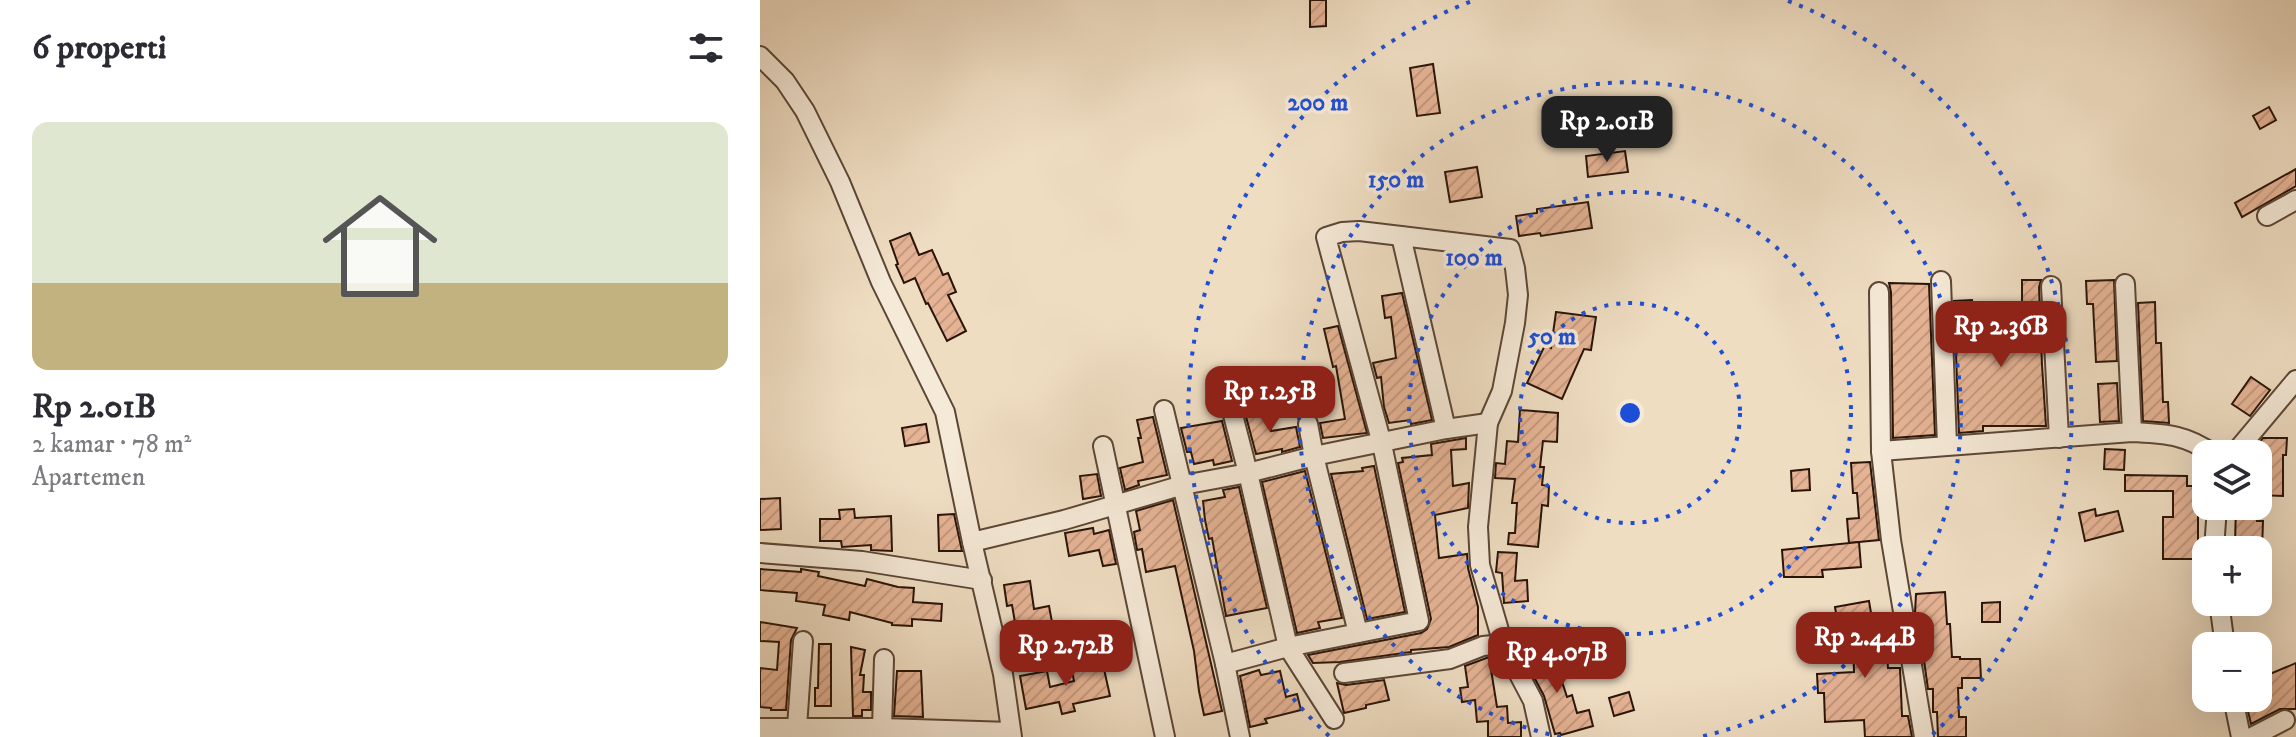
<!DOCTYPE html>
<html lang="id">
<head>
<meta charset="utf-8">
<style>
	body { margin:0; font-family:"IM FELL DW Pica",serif; background:#f2f2f3; color:#2b2b33; height:100vh; display:flex; flex-direction:column; font-size:30px; white-space:nowrap }
	* { box-sizing:border-box; margin:0 }
	p { font-size:26px; color:#7c7c81 }
	.icon { flex:none; width:44px; height:44px; fill:none; stroke:currentColor; stroke-width:2; stroke-linecap:round; stroke-linejoin:round }
	.map { position:relative; flex:1; overflow:hidden }
	.sheet { display:flex; flex-direction:column; background:#fff; width:760px }
	.sheet>* { flex:none }
	.controls { position:absolute; left:1432px; top:440px; display:grid; gap:16px }
	.controls a { display:grid; place-items:center; width:80px; height:80px; border-radius:16px; background:#fff; box-shadow:0 8px 32px #0002; font-size:40px }
	.price { position:absolute; translate:-50% -68px; padding:0 18px; border-radius:16px; background:#8f2418; color:#fff; font-size:26px; line-height:52px; filter:drop-shadow(0 2px 4px #0008) }
	.price::after { content:''; position:absolute; left:50%; top:48px; width:24px; height:18px; margin-left:-12px; background:inherit; clip-path:polygon(0 0,100% 0,50% 100%) }
	.price.current { background:#222; color:#fff }
	ul { padding:0; list-style:none }
	li { display:grid; align-content:center; gap:16px; height:424px; padding:0 32px }
	li span { display:grid; place-items:center; height:248px; border-radius:16px; color:#555 }
	li>.icon { margin-inline-start:auto }
	span .icon { width:144px; height:144px; fill:#fffc; stroke-width:1 }
	li b { font-size:34px }
	h2 { display:flex; justify-content:space-between; align-items:center; height:96px; padding:0 32px; font-size:34px }
	main { display:flex; flex:1; min-height:0 }
	.map>svg:first-child { display:block }
	.building { fill:url(#building-hatch); stroke:#2a1408; stroke-width:2 }
	.lines { fill:none; stroke-linecap:round; stroke-linejoin:round }
	.minor-casing { stroke:#5b4636; stroke-width:22 }
	.minor { stroke:#f5e9d7; stroke-width:18 }
	.ring { fill:none; stroke:#1d4ed8; stroke-width:4; stroke-dasharray:4 8 }
	.centre { fill:#1d4ed8; stroke:#f5e9d7; stroke-width:4 }
	.ring-label { font-size:24px; text-anchor:middle; font-weight:bold; fill:#1d4ed8; stroke:#f5e9d7; stroke-width:7; stroke-linejoin:round; paint-order:stroke }
</style>
</head>
<body>
<main>
<section class="sheet">
<h2>6 properti<svg class="icon" aria-label="filters" viewBox="0 0 24 24"><path d="M4 7h16M4 17h16"/><circle cx="9" cy="7" r="2"/><circle cx="15" cy="17" r="2"/></svg></h2>
<ul>
<li><span style="background:linear-gradient(#dfe7d0 65%,#c2b280 0)"><svg class="icon" aria-label="home" viewBox="0 0 24 24"><path d="M3 11l9-7 9 7M6 9v11h12V9"/></svg></span><div><b>Rp 2.01B</b><p>2 kamar · 78 m²</p><p>Apartemen</p></div></li>
</ul>
</section>
<div class="map">
<svg width="1536" height="737" viewBox="0 0 1536 737">
	<defs>
		<pattern id="building-hatch" width="6" height="6" patternUnits="userSpaceOnUse" patternTransform="scale(2)"><rect width="6" height="6" fill="#e6b495"/><path d="M-1 1l2-2M0 6l6-6M5 7l2-2" fill="none" stroke="#c59a7f"/></pattern>
	</defs>
	<rect width="100%" height="100%" fill="#efddc2"/>
	<filter id="stains"><feTurbulence type="fractalNoise" baseFrequency=".0025" numOctaves="4"/><feColorMatrix values="0 0 0 0 .2 0 0 0 0 .09 0 0 0 0 .02 0 0 0 .5 -.17"/></filter>
	<radialGradient id="worn" r=".72"><stop offset=".6" stop-color="#630" stop-opacity="0"/><stop offset="1" stop-color="#630" stop-opacity=".3"/></radialGradient>
	<g class="building">
		<path d="M550,0H566V26L550,27Z"/>
		<path d="M673,64L680,113L657,116L650,68Z"/>
		<path d="M1509,107L1516,120L1500,129L1493,116Z"/>
		<path d="M865,151L868,172L828,177L826,156Z"/>
		<path d="M717,167L722,197L690,202L685,172Z"/>
		<path d="M1536,169V186L1482,217L1475,203Z"/>
		<path d="M828,202L832,228L781,236L780,233L759,236L756,216L777,213V209Z"/>
		<path d="M150,233L159,255L172,250L183,275L188,273L196,292L188,295L206,331L187,341L168,303L166,304L155,278L144,283L136,265L138,264L130,241Z"/>
		<path d="M1262,280H1281L1279,287L1282,365L1286,426H1223V431L1199,433L1194,301L1212,300L1214,336H1256L1257,307H1262Z"/>
		<path d="M1354,280L1357,361L1336,362L1333,304H1327L1326,281Z"/>
		<path d="M1129,283L1169,284L1175,435L1133,438L1131,292Z"/>
		<path d="M642,293L672,420L651,424L650,420L629,423L624,407L621,377L617,378L613,363L636,358L631,317L625,318L622,296Z"/>
		<path d="M1395,302L1396,343H1401L1403,402H1408L1409,423L1383,421L1378,303Z"/>
		<path d="M796,312L836,317L831,350L824,349L802,399L767,383L785,345L791,348Z"/>
		<path d="M578,326L607,433L563,438L560,423L585,419L576,366L573,367L564,329Z"/>
		<path d="M493,368L496,384L479,387L475,371Z"/>
		<path d="M1491,377L1510,390L1490,416L1472,404Z"/>
		<path d="M1357,383L1359,421L1340,422L1338,384Z"/>
		<path d="M506,408L511,431L536,427L540,447L522,452V449L496,454L485,413Z"/>
		<path d="M760,410L798,413L797,442L783,441L780,467H784L782,485L789,486L788,506L782,505L778,547L748,544L749,533H755L757,503H752L755,479L735,478L736,463L745,464L747,441L758,442Z"/>
		<path d="M393,417L407,475L378,481L379,485L365,490L360,468L383,462L378,438H381L377,420Z"/>
		<path d="M462,421L472,461L454,465L453,460L434,464L431,452H427L421,428Z"/>
		<path d="M166,424L169,442L145,446L142,428Z"/>
		<path d="M706,438V449L691,450L693,486L709,483L708,508L675,515L679,558L707,554L708,568L718,607V635L689,647L651,650V652L580,662L553,663L548,655L661,633L667,629L671,619L638,463L643,462L642,458L672,455L671,444Z"/>
		<path d="M1503,438H1527L1526,455H1523V496L1498,495L1499,443Z"/>
		<path d="M1345,449L1365,450L1364,470L1344,469Z"/>
		<path d="M1110,462L1119,540L1089,543L1087,519L1099,518L1097,493H1093L1091,463Z"/>
		<path d="M614,466L645,612L607,619L571,474L603,471L602,468Z"/>
		<path d="M1049,469L1050,490L1032,491L1031,471Z"/>
		<path d="M545,471L582,618L558,622L560,628L537,633L502,482Z"/>
		<path d="M337,474L341,496L323,499L320,476Z"/>
		<path d="M1365,475L1427,476V486H1444V511H1438V559H1403V517H1413V491H1365Z"/>
		<path d="M479,487L507,608L466,616L452,538L449,539L445,520L443,501L465,497L463,490Z"/>
		<path d="M20,498L21,529L0,530V499Z"/>
		<path d="M413,500L462,711L444,715L439,691L434,651L415,566L386,572L382,549L377,550L374,532L380,530L376,511Z"/>
		<path d="M1476,506H1497V521H1503L1502,550H1478V544H1475Z"/>
		<path d="M94,509L95,518L131,516L132,551L111,550V545L82,547L81,541H60V519H80L79,510Z"/>
		<path d="M1335,509L1336,516L1358,511L1363,531L1325,541L1319,513Z"/>
		<path d="M194,514L202,551H179L178,515Z"/>
		<path d="M333,528L334,534L349,530L356,564L343,566L339,550L309,556L305,533Z"/>
		<path d="M1099,542L1101,567L1062,570L1063,577H1024L1022,550Z"/>
		<path d="M738,552L757,553L755,581L767,580L768,601L744,603L742,573L736,572Z"/>
		<path d="M0,569L41,572V569L59,572L58,576L105,586L107,579L138,587L154,588L153,602L182,604L181,621L152,619V626L132,625V623L90,612L89,620L63,615L65,605L36,601L37,593L0,590Z"/>
		<path d="M270,581L274,609L289,606L294,633L258,640L252,605L247,606L244,585Z"/>
		<path d="M1185,592L1187,624H1190L1192,657H1200V659H1220L1221,678H1202V688H1198L1199,717H1206V737H1178L1177,712H1173V689H1168L1159,625H1157L1155,613L1156,594Z"/>
		<path d="M1109,601L1115,637H1126L1128,668H1140L1142,716H1148L1152,737H1105L1104,720L1065,722L1064,693H1058L1057,674L1094,672L1093,635L1080,638L1075,607Z"/>
		<path d="M1240,602V622H1222V603Z"/>
		<path d="M0,622L37,628L31,640L26,710H11V708L0,707V668L17,670L19,642L0,641Z"/>
		<path d="M59,644H71V706H55V688H58Z"/>
		<path d="M91,647L105,650L100,675H104L103,692H111V710H102V716H93Z"/>
		<path d="M791,648L807,697L812,695L817,713L829,710L833,726L801,735L800,733L795,734L784,696L764,658Z"/>
		<path d="M837,656L843,669L829,675L823,662Z"/>
		<path d="M729,657L737,707L747,706L748,723L761,722V737H728V721L717,722L715,700L702,702L700,688L708,687L705,666Z"/>
		<path d="M342,660L350,696L313,704L315,711L302,714L299,702L266,709L260,676L287,671L290,687L314,681L311,667Z"/>
		<path d="M1536,663V709H1520L1491,724L1487,707L1493,705L1491,698H1498V679Z"/>
		<path d="M499,670L501,675L520,671L526,697L537,694L541,710L505,719L507,723L490,727L480,676Z"/>
		<path d="M137,671H161L163,717L134,716Z"/>
		<path d="M624,680L629,700L606,705V708L584,713L577,683L586,685Z"/>
		<path d="M869,692L874,710L854,716L849,698Z"/>
	</g>
	<g class="lines">
		<g class="minor-casing">
			<g id="minor">
				<path d="M0,56L25,81L45,111L80,182L121,282L185,412L212,542L243,674L252,737"/>
				<path d="M1507,216L1536,200"/>
				<path d="M641,236L686,429"/>
				<path d="M1181,281L1187,445"/>
				<path d="M1365,284L1372,432"/>
				<path d="M1291,286L1299,438"/>
				<path d="M1119,292L1121,451L1131,540L1164,737"/>
				<path d="M464,380L488,473L528,647L574,719"/>
				<path d="M404,410L465,664L480,737"/>
				<path d="M548,424L554,456L598,633"/>
				<path d="M343,446L405,737"/>
				<path d="M1121,451L1372,432C1405,434 1425,434 1453,454"/>
				<path d="M1474,454L1536,380"/>
				<path d="M212,542L304,520L423,485L488,473L554,456L686,429L728,423"/>
				<path d="M1454,550L1457,506"/>
				<path d="M0,553L102,561L222,580"/>
				<path d="M1459,602L1465,646"/>
				<path d="M465,664L528,647L659,621L622,444L566,237L582,232L599,231L750,249L755,268L758,295L755,323L742,391L728,423L718,527L720,565L743,644L773,701L781,737"/>
				<path d="M584,673L690,659L723,646L743,644"/>
				<path d="M1473,698L1481,737"/>
				<path d="M37,727L43,641"/>
				<path d="M0,728H122L251,732"/>
				<path d="M122,728L124,659"/>
				<path d="M1492,737L1525,720"/>
			</g>
		</g>
		<use href="#minor" class="minor"/>
	</g>
	<g class="ring">
		<circle cx="870" cy="413" r="110"/>
		<circle cx="870" cy="413" r="221"/>
		<path d="M801 737A331 331 0 1 1 939 737"/>
		<path d="M569 736A441 441 0 0 1 712 1M1028 1A441 441 0 0 1 1171 736"/>
	</g>
	<circle cx="870" cy="413" r="12" class="centre"/>
	<g class="ring-label">
		<text x="558" y="110">200 m</text>
		<text x="636" y="187">150 m</text>
		<text x="714" y="265">100 m</text>
		<text x="792" y="344">50 m</text>
	</g>
	<rect width="100%" height="100%" filter="url(#stains)"/>
	<rect width="100%" height="100%" fill="url(#worn)"/>
</svg>
<div class="controls">
<a><svg class="icon" aria-label="layers" viewBox="0 0 24 24"><path d="M12 4l9 5-9 5-9-5zM3 14l9 5 9-5"/></svg></a>
<a>+</a>
<a>−</a>
</div>
<b class="price current" style="left:847px;top:164px">Rp 2.01B</b>
<b class="price" style="left:1241px;top:369px">Rp 2.36B</b>
<b class="price" style="left:510px;top:434px">Rp 1.25B</b>
<b class="price" style="left:1105px;top:680px">Rp 2.44B</b>
<b class="price" style="left:306px;top:688px">Rp 2.72B</b>
<b class="price" style="left:797px;top:695px">Rp 4.07B</b>
</div>
</main>
</body>
</html>
